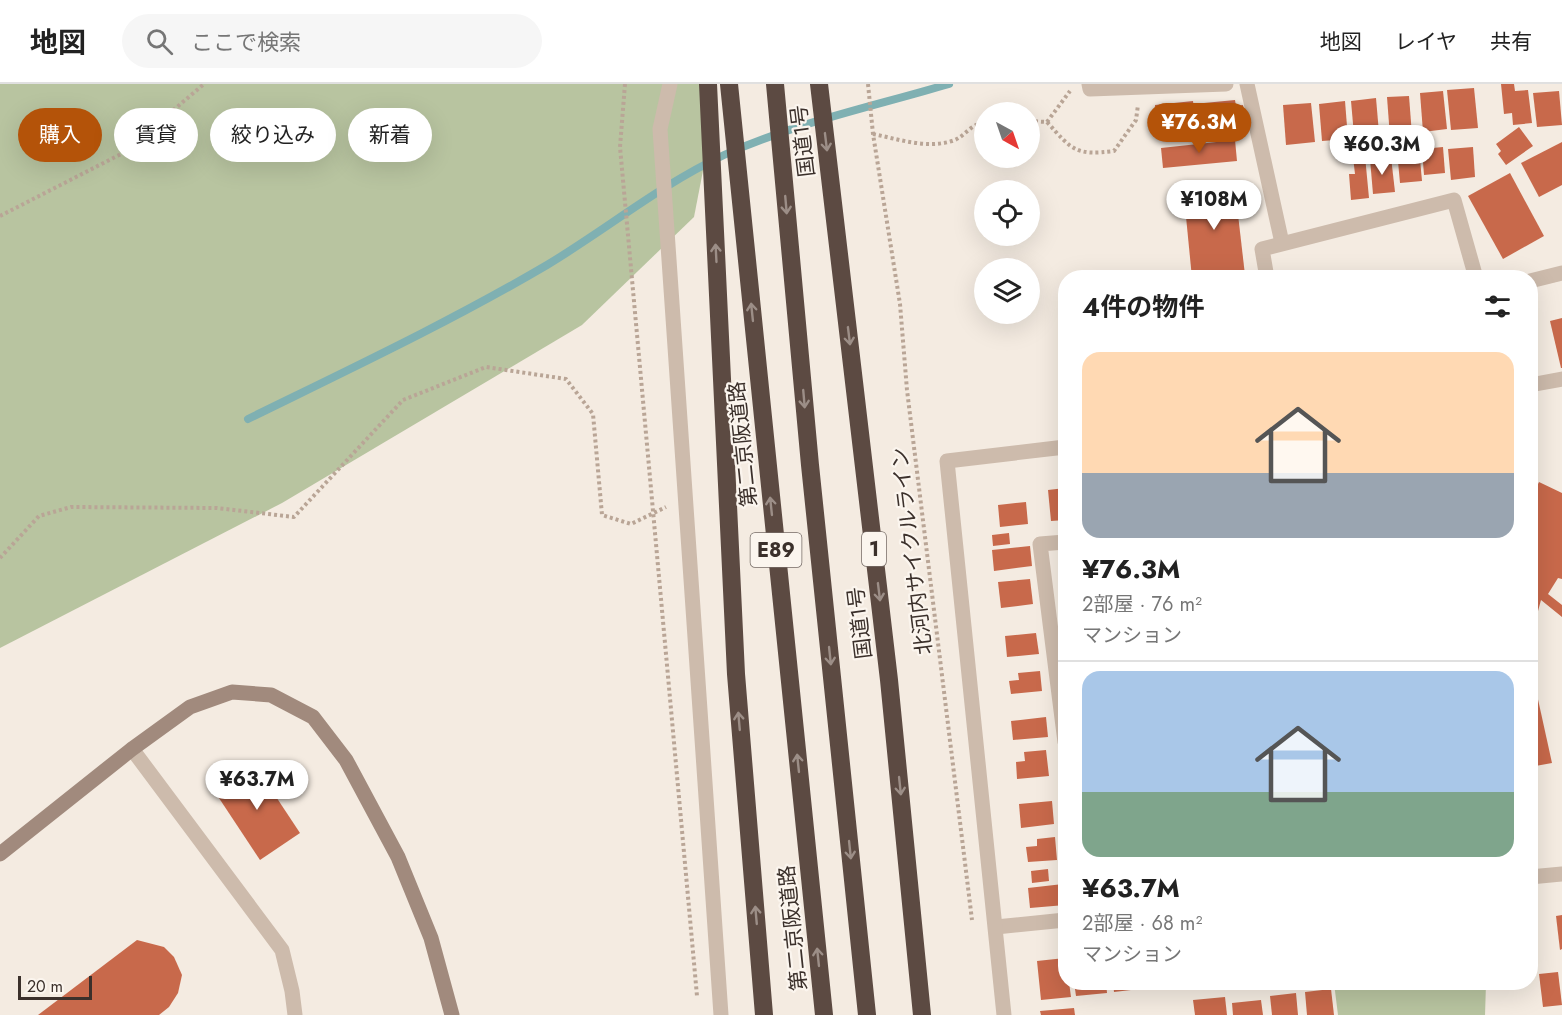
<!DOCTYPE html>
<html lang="ja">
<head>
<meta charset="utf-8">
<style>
	body { margin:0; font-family:Jost,"Noto Sans JP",sans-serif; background:#f6f6f6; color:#222; height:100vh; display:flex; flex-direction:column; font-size:22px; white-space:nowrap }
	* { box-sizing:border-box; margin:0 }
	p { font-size:20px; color:#767676 }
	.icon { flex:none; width:33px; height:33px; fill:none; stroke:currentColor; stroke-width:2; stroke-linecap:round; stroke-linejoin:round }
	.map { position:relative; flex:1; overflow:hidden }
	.drawer { position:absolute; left:1058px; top:186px; width:480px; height:720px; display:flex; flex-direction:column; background:#fff; border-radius:24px; box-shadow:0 6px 24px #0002 }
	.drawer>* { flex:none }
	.top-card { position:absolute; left:18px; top:24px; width:570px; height:54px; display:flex; gap:12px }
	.needle { width:39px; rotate:140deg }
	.fabs { position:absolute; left:974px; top:18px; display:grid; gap:12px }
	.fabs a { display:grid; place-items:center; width:66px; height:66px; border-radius:50%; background:#fff; box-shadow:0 6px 24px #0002; font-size:30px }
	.scale { position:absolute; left:18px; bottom:15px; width:74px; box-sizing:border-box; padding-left:6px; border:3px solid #3b302b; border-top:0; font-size:16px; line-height:21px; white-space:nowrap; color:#3b302b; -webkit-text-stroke:4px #fbf5ee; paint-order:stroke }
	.price { position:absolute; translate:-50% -51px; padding:0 14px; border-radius:21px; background:#fff; color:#222; font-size:20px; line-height:39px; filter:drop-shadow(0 2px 3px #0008) }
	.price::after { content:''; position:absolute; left:50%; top:36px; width:18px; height:14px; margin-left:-9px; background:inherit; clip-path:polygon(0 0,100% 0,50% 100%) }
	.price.selected { background:#b45309; color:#fff }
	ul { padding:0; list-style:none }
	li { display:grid; align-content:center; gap:12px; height:318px; padding:0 24px }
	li+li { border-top:2px solid #e0e0e0 }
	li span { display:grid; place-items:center; height:186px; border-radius:18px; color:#555 }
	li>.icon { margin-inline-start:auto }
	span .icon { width:108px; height:108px; fill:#fffc; stroke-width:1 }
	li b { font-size:26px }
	h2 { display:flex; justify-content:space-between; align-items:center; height:72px; padding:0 24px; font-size:26px }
	.tag { padding:0 21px; border-radius:27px; background:#fff; box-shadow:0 6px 24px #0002; font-size:21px; line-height:54px }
	.tag.selected { background:#b45309; color:#fff }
	header { display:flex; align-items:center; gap:36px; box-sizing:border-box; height:84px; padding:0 30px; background:#fff; border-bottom:2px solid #e0e0e0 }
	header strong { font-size:28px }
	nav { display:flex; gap:33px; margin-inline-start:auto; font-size:21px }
	.search { width:420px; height:54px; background:#f6f6f6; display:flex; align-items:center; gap:15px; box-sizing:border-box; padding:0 21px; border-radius:33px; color:#767676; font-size:22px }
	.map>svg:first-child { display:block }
	.green { fill:#b8c4a0 }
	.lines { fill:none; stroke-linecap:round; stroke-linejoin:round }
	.stream { stroke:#7fb0b2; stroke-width:8 }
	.building { fill:#c8694b }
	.path { stroke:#b9a596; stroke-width:4; stroke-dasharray:3 3; stroke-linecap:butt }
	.street { stroke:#cdbbac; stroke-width:15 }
	.secondary { stroke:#a18a7d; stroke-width:15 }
	.highway { stroke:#5c4a42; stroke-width:18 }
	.oneway { stroke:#9c8e87 }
	.labels { text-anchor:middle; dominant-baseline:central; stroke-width:4.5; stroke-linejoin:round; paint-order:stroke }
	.shield { fill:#fbf5ee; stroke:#756b66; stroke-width:1.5 }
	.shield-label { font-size:20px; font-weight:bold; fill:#3b302b }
	.street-label { font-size:21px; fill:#3b302b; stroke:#fbf5ee }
</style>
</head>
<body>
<header>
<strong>地図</strong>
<div class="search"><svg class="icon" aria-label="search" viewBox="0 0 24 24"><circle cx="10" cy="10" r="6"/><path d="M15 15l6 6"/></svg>ここで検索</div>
<nav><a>地図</a><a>レイヤ</a><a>共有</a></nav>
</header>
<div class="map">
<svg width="1562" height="931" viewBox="0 0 1562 931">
	<rect width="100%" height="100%" fill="#f4ebe1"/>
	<g class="green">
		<path d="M0,0H704L714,30L694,133L582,241L282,419L0,564Z"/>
		<path d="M1334,899H1486L1485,931H1338Z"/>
	</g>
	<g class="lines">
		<path class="stream" d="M248,335C348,286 450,238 547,181C607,145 660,101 724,71C795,39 875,22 949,0"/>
	</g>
	<g class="building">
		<path d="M1501,0H1514L1515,7L1528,6L1532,39L1513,41L1512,29L1504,30Z"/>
		<path d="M1474,4L1478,44L1451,46L1447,6Z"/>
		<path d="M1443,7L1447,45L1423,48L1420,9Z"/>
		<path d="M1559,7L1562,41L1537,43L1533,9Z"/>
		<path d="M1409,12L1412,51L1390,53L1387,13Z"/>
		<path d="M1376,14L1379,49L1354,51L1351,17Z"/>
		<path d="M1235,16L1236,22L1243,21L1246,47L1207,50L1204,19Z"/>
		<path d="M1193,17L1197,52L1158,56L1155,21Z"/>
		<path d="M1345,17L1348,55L1322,57L1319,20Z"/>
		<path d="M1311,19L1315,58L1286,61L1283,21Z"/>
		<path d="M1519,43L1533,62L1506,81L1498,70L1501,67L1496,60Z"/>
		<path d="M1235,56L1237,77L1163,84L1161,64Z"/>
		<path d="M1562,58V101L1539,113L1521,79Z"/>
		<path d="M1443,63L1445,89L1424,91L1422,65Z"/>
		<path d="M1473,63L1475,93L1451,96L1448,65Z"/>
		<path d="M1419,64L1422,97L1400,99L1397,67Z"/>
		<path d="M1365,72L1369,114L1351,116L1349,90H1355L1353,73Z"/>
		<path d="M1391,73L1395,108L1373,110L1370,75Z"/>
		<path d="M1510,89L1544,152L1503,175L1468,112Z"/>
		<path d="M1234,96L1245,191L1234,194H1192L1183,102Z"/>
		<path d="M1562,234V284H1561L1550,237Z"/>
		<path d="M1539,398L1562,409V495L1558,494L1548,510L1562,521V533L1541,516L1531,553L1530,416Z"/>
		<path d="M1065,404V436L1051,437L1048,406Z"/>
		<path d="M1026,418L1028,440L1000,443L998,421Z"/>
		<path d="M1009,449L1010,460L993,462L992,451Z"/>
		<path d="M1030,462L1032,482L994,487L992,466Z"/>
		<path d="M1030,495L1033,520L1001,524L998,498Z"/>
		<path d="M1036,549L1039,570L1007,573L1005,552Z"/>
		<path d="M1530,579L1552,679L1530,683Z"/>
		<path d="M1040,587L1042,607L1011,610L1009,597L1019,596L1018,589Z"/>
		<path d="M1046,633L1048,653L1013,656L1011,637Z"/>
		<path d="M1046,666L1049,692L1017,695L1016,678L1025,677L1024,668Z"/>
		<path d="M253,678L300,749L260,776L213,705Z"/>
		<path d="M1052,717L1054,740L1021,744L1019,720Z"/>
		<path d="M1055,753L1057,776L1028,778L1026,763L1037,762V755Z"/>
		<path d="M1048,785L1049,797L1032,799L1031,787Z"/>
		<path d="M1063,800L1065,821L1030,824L1028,804Z"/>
		<path d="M1530,831H1534L1537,870L1530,871Z"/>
		<path d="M1562,831V865L1560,866L1556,832Z"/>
		<path d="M137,856L164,863L174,873L182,891L178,909L169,923L159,931H38Z"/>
		<path d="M1065,874V898H1069L1071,913L1041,916L1037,877Z"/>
		<path d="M1558,888L1562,921L1543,923L1539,890Z"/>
		<path d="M1074,898H1106L1107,909L1076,912Z"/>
		<path d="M1113,898H1148V904L1114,908Z"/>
		<path d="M1151,898H1181L1182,900L1152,903Z"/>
		<path d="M1331,905L1334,931H1307L1305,908Z"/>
		<path d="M1296,909L1298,931H1272L1270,912Z"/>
		<path d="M1225,913L1227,931H1195L1193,916Z"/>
		<path d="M1261,916L1263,931H1233L1232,919Z"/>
		<path d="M1074,924L1075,931H1041L1040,927Z"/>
	</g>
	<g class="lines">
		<g class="path">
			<path d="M625,0L620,63L697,912"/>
			<path d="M868,0L873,50L900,220L907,306L972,836"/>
			<path d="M1029,37L1047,38C1072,66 1076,72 1114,67L1136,36L1138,21"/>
			<path d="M1047,38L1070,7"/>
			<path d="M873,50C898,55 926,65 952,57C965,53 970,40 984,39"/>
			<path d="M0,132L123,69L204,0"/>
			<path d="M0,474L39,432L71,423L217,424L294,433L403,316L486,283L566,295L593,330L602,431L631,440L666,423"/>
		</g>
		<g class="street">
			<path d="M670,0L660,45L721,931"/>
			<path d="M1089,0L1090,5L1226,0"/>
			<path d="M1247,0L1282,159"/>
			<path d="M1267,194L1262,165L1454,116L1476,194"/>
			<path d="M1530,197L1562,189"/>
			<path d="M1530,301L1562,295"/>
			<path d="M1065,458L1040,460L1065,658"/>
			<path d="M132,665L282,866L292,907L295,931"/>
			<path d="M1530,793L1562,790"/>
			<path d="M996,843L1065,836"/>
			<path d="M1004,931L947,377L1065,363"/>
		</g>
		<path class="secondary" d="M0,770L132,665L190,623L232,608L271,611L313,633L346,676L398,773L431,854L452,931"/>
		<g class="highway">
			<path d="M708,0L736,590L764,931"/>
			<path d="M729,0L824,931"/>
			<path d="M775,0L810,381L867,931"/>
			<path d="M819,0L889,596L922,931"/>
		</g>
	</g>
	<defs><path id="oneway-shaft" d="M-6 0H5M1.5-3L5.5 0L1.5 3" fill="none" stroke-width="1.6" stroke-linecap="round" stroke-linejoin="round" transform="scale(1.5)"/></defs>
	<g class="oneway">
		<use href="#oneway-shaft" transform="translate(826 58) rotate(83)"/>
		<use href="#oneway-shaft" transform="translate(786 121) rotate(85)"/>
		<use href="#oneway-shaft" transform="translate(716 169) rotate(-93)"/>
		<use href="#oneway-shaft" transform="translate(752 228) rotate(-96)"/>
		<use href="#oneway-shaft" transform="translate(849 252) rotate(83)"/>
		<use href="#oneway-shaft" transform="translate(804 315) rotate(85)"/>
		<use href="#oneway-shaft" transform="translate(771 422) rotate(-96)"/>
		<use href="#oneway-shaft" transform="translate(879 508) rotate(83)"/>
		<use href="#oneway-shaft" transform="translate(830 572) rotate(84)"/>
		<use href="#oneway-shaft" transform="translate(739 637) rotate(-95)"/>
		<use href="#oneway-shaft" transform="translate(798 679) rotate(-96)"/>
		<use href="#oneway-shaft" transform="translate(900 702) rotate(84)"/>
		<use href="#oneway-shaft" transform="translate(850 766) rotate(84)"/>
		<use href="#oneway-shaft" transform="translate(756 831) rotate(-95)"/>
		<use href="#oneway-shaft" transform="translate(818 873) rotate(-96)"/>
	</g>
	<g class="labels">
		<g class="shield">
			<rect x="862" y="448" width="24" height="34" rx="4.5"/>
			<rect x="750.5" y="449" width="51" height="34" rx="4.5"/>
		</g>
		<g class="shield-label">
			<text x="874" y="465">1</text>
			<text x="776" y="466">E89</text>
		</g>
		<g class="street-label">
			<text transform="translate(803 57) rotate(-97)">国道1号</text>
			<text transform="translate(743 360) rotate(-96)">第二京阪道路</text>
			<text transform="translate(912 467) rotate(-97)">北河内サイクルライン</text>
			<text transform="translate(860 539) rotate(-97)">国道1号</text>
			<text transform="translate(793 844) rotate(-96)">第二京阪道路</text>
		</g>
	</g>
</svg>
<div class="fabs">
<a><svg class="needle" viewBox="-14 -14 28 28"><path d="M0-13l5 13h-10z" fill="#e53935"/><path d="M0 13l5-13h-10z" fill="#767676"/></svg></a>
<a><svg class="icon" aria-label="locate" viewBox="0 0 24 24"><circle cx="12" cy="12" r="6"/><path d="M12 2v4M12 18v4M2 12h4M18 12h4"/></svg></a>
<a><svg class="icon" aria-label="layers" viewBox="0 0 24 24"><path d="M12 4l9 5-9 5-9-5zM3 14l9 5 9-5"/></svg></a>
</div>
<div class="scale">20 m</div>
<b class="price selected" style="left:1199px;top:70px">¥76.3M</b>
<b class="price" style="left:1382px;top:92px">¥60.3M</b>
<b class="price" style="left:1214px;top:147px">¥108M</b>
<b class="price" style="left:257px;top:727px">¥63.7M</b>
<div class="top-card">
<a class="tag selected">購入</a>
<a class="tag">賃貸</a>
<a class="tag">絞り込み</a>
<a class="tag">新着</a>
</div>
<section class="drawer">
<h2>4件の物件<svg class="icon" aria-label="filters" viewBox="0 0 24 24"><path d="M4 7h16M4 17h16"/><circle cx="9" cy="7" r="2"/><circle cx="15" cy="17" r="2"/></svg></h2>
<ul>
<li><span style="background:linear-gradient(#ffd9b3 65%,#9aa5b1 0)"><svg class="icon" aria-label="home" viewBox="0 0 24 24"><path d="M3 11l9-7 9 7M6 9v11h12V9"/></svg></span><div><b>¥76.3M</b><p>2部屋 · 76 m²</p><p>マンション</p></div></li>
<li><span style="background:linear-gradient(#a9c7e8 65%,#7fa58c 0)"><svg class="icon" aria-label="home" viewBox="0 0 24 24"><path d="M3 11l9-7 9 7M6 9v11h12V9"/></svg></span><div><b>¥63.7M</b><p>2部屋 · 68 m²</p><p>マンション</p></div></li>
</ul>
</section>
</div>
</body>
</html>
